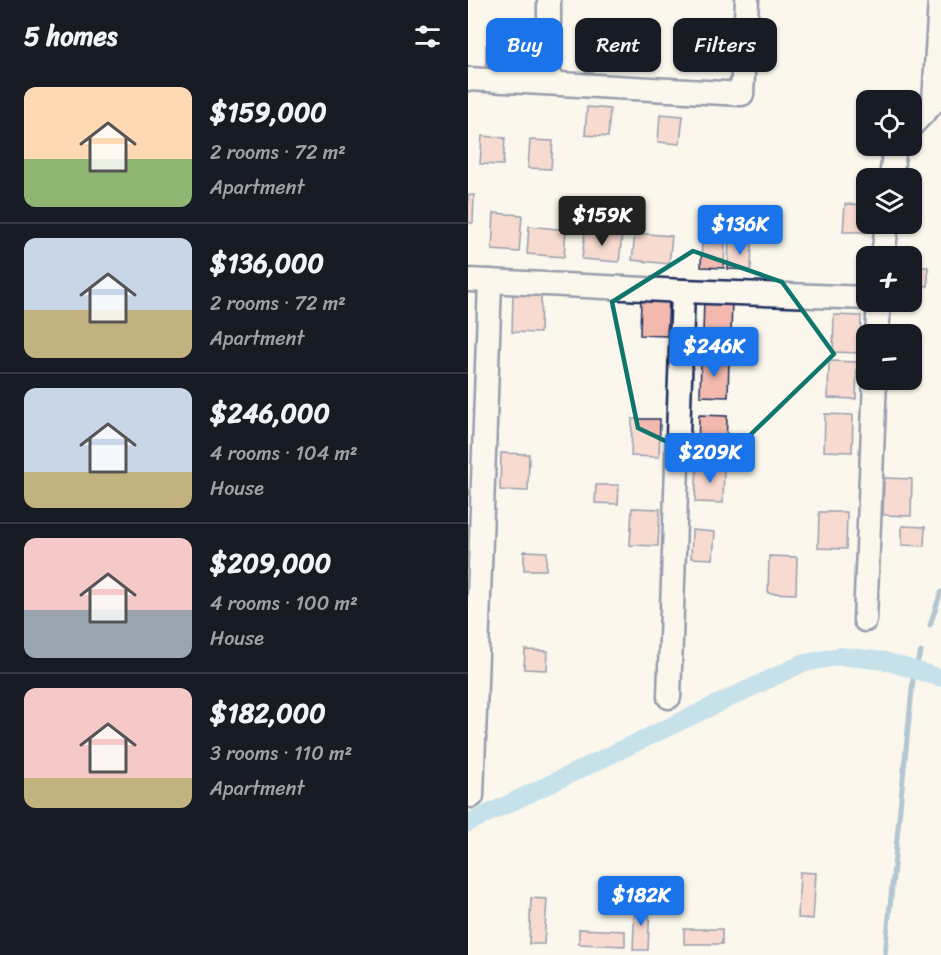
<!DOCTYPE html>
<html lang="en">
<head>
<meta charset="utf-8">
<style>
	body { margin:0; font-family:Sriracha,sans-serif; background:#242831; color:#f1f3f6; height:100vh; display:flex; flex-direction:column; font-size:22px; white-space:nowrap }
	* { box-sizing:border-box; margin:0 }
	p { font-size:20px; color:#9ea1a6 }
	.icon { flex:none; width:33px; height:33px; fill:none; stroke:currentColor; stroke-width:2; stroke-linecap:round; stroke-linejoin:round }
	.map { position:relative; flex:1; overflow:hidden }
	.panel { display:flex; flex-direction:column; background:#171b24; width:468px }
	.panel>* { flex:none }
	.top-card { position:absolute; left:18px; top:18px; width:364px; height:54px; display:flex; gap:12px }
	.fabs { position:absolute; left:388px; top:90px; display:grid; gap:12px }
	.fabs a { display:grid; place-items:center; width:66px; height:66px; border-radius:12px; background:#171b24; box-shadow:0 2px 4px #0004; font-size:30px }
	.price { position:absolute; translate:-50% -51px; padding:0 14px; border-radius:6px; background:#1a73e8; color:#fff; font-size:20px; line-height:39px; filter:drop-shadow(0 2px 3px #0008) }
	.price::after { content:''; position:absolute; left:50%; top:36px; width:18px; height:14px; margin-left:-9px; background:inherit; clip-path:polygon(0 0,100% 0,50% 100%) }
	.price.selected { background:#222; color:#fff }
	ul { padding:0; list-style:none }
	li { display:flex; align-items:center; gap:18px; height:150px; padding:0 24px }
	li+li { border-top:2px solid #363941 }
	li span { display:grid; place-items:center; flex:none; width:168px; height:120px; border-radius:12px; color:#555 }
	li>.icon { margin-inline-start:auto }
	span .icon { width:72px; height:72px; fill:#fffc; stroke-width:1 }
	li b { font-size:26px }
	h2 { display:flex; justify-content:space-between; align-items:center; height:72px; padding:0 24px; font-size:26px }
	.chip { padding:0 21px; border-radius:12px; background:#171b24; box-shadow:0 2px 4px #0004; font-size:21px; line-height:54px }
	.chip.selected { background:#1a73e8; color:#fff }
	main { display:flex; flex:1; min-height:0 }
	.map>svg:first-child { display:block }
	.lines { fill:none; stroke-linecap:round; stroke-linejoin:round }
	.stream { stroke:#5b8ab0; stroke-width:5 }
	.canal { stroke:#86c6e7; stroke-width:18 }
	.building { fill:#f3b9ae; stroke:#1b2f5e; stroke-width:1.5 }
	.minor-casing { stroke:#1b2f5e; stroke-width:27 }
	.minor { stroke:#fbf7ec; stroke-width:22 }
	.marked { fill:none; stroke:#0f766e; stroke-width:4.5; stroke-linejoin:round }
</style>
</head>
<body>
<main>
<section class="panel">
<h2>5 homes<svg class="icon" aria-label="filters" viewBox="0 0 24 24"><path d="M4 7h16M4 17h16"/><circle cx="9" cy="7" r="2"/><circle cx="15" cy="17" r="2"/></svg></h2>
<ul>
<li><span style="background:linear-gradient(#ffd9b3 60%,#8fb573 0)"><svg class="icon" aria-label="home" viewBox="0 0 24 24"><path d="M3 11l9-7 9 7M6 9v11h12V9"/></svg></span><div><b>$159,000</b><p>2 rooms · 72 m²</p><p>Apartment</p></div></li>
<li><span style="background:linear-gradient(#c9d6e8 60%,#c2b280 0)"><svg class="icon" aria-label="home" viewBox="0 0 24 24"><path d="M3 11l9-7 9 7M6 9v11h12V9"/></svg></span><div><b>$136,000</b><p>2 rooms · 72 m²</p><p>Apartment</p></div></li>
<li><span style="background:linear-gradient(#c9d6e8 70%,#c2b280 0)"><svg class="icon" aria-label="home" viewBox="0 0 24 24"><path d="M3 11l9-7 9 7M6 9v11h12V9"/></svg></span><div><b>$246,000</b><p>4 rooms · 104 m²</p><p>House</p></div></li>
<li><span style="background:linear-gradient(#f6c9c9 60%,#9aa5b1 0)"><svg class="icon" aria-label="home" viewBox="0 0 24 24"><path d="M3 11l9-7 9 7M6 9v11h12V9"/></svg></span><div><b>$209,000</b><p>4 rooms · 100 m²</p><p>House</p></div></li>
<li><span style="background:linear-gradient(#f6c9c9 75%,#c2b280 0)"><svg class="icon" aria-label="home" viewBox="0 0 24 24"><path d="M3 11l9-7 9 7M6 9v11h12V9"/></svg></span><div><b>$182,000</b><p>3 rooms · 110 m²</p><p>Apartment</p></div></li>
</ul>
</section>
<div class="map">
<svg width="473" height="955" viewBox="0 0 473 955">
	<rect width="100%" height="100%" fill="#fbf7ec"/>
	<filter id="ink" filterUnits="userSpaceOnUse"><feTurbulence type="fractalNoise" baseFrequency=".0167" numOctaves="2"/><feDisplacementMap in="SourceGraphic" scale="12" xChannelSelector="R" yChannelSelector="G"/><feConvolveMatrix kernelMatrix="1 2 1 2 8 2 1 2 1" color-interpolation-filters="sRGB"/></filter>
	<g filter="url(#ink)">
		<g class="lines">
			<g class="stream">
				<path d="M462,625L473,592"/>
				<path d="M417,955L446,670L453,652"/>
			</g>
			<path class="canal" d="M0,823L333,664L371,656L417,661L473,678"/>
		</g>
		<g class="building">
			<rect x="220" y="43" width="28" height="23"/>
			<path d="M18,45H46V68L18,67Z"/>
			<path d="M119,107L142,109L140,137L117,135Z"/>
			<path d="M192,114L215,116L212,144L190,142Z"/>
			<path d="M14,136L37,138L35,165L12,164Z"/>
			<path d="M62,140L85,141L83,169L60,168Z"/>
			<path d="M0,195H6L5,223H0Z"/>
			<path d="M377,204L399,205L398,232H375Z"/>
			<path d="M26,213L54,215L51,252L24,250Z"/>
			<path d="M61,226L98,230L96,257L59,254Z"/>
			<path d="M117,231L154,235L151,262L114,259Z"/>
			<path d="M167,233L204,236L201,264L164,260Z"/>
			<path d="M234,239L257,240L256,268L233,267Z"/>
			<path d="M261,241L284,242L283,270L260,269Z"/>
			<rect x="444" y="267" width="16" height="19"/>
			<path d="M45,295L73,296L72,333L44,332Z"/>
			<path d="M236,297L264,298L263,335L235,334Z"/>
			<path d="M173,299H201L199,336L172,335Z"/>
			<path d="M366,315L393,316L392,353L365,352Z"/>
			<path d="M233,359L261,360L260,397L232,396Z"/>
			<path d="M361,361L389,362L388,399L360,398Z"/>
			<path d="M357,414L385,415L384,452L356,451Z"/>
			<path d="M231,415L259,416L258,453L230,452Z"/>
			<path d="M164,419H192L191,457L163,456Z"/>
			<path d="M33,453L61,454L60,491L32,490Z"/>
			<path d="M229,465L256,466L255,503L227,502Z"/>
			<path d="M416,478L444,479L443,516L415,515Z"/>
			<path d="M128,485H151L150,504L127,503Z"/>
			<path d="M164,508L192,509L190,546L162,545Z"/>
			<path d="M351,512H379L378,549L350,548Z"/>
			<path d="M434,526L457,527L456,546L434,545Z"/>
			<path d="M224,530L247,532L245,559L223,558Z"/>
			<path d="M56,551L79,552L78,570H56Z"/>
			<path d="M301,556L329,557L328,594L300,593Z"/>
			<path d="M57,650L80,651L79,670L56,669Z"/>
			<path d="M332,872L348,873L345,919L330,918Z"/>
			<path d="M63,898L79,899L76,944H61Z"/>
			<path d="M167,904L182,905L180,950H165Z"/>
			<path d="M111,929L157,931V946L111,944Z"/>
			<rect x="216" y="929" width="38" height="15"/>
		</g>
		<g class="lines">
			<g class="minor-casing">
				<g id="minor">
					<path d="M81,0V82"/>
					<path d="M0,79L274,94L279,0"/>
					<path d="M444,125L466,102L472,0"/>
					<path d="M423,178L427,146"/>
					<path d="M415,256L419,224"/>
					<path d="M0,280L215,291L399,298"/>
					<path d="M409,334L411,302"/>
					<path d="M397,620L407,380"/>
					<path d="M201,697L215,291"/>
					<path d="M4,796L22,281"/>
				</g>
			</g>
			<use href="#minor" class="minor"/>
		</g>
	</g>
	<path d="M0 0H473V955H0ZM225,251L314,282L366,354L250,466L170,428L144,302Z" fill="#fbf7ec" fill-opacity=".55" fill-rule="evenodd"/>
	<path class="marked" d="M225,251L314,282L366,354L250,466L170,428L144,302Z"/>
</svg>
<div class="fabs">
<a><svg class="icon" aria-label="locate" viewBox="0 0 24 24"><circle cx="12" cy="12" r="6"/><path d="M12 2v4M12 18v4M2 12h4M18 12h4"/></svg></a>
<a><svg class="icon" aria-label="layers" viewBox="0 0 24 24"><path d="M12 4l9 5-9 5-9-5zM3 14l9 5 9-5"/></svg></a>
<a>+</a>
<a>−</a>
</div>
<b class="price selected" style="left:134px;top:247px">$159K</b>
<b class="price" style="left:272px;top:256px">$136K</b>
<b class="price" style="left:246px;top:378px">$246K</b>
<b class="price" style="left:242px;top:484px">$209K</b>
<b class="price" style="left:173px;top:927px">$182K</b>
<div class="top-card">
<a class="chip selected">Buy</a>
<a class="chip">Rent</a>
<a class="chip">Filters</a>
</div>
</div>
</main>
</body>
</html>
